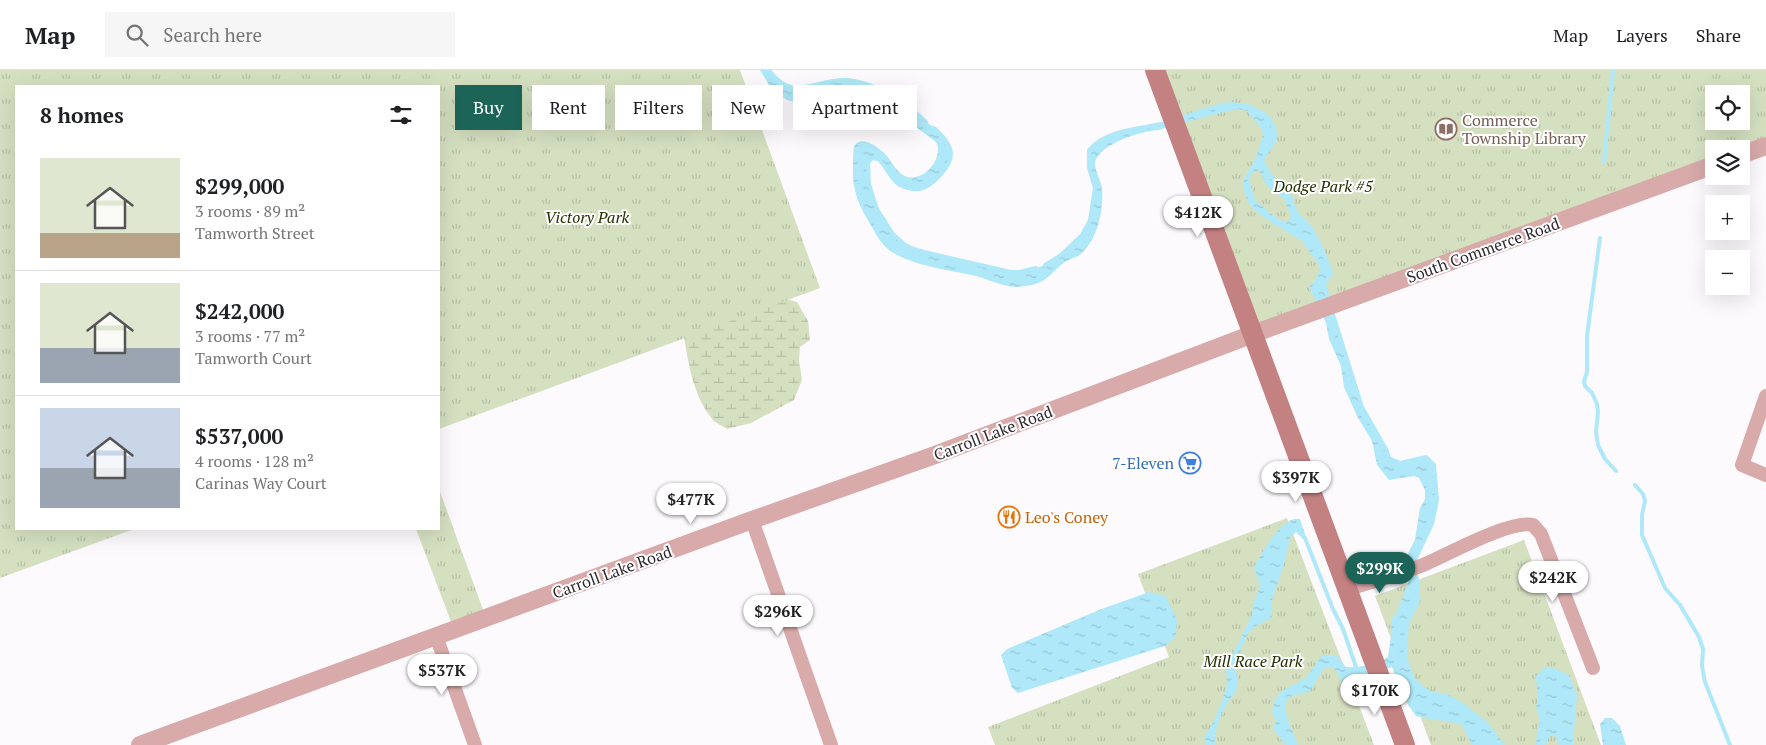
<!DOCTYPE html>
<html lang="en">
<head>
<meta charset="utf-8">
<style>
	body { margin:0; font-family:"PT Serif",serif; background:#f6f6f6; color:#202124; height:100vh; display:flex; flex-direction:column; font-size:19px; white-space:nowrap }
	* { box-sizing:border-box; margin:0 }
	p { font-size:16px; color:#757577 }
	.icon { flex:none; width:28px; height:28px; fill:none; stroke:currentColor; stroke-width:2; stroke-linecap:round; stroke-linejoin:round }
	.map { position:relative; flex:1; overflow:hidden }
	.details { position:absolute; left:15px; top:15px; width:425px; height:445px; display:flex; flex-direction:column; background:#fff; border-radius:0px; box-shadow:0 5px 20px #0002 }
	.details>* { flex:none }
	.top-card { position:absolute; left:455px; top:15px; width:475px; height:45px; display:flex; gap:10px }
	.controls { position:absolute; left:1705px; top:15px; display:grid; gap:10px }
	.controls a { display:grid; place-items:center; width:45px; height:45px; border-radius:0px; background:#fff; box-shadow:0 5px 20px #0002; font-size:25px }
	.price { position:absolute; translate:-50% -42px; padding:0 11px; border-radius:18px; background:#fff; color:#222; font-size:16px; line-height:32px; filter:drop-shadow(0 1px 2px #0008) }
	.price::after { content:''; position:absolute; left:50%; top:30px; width:15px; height:11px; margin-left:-8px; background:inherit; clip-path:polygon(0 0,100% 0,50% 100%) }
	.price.selected { background:#1c6457; color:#fff }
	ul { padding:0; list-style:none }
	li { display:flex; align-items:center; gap:15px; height:125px; padding:0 25px }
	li+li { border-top:1px solid #e0e0e0 }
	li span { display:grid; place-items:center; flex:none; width:140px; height:100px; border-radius:0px; color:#555 }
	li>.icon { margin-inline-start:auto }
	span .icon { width:60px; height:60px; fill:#fffc; stroke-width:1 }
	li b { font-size:21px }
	h2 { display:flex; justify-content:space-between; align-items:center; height:60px; padding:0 25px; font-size:21px }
	.chip { padding:0 18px; border-radius:0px; background:#fff; box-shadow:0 5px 20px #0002; font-size:18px; line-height:45px }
	.chip.selected { background:#1c6457; color:#fff }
	header { display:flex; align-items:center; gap:30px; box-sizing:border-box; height:70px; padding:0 25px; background:#fff; border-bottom:1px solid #e0e0e0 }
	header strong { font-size:24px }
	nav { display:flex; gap:28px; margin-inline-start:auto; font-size:18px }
	.search { width:350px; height:45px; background:#f6f6f6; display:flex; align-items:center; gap:12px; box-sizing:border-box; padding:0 18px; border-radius:0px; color:#757577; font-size:19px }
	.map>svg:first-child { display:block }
	.wetland { fill:url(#wetland-marsh) }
	.park { fill:url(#park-tufts); fill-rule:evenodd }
	.water { fill:url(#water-ripples); fill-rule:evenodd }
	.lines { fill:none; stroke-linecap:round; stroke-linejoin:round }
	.stream { stroke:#afe8f8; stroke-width:4 }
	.minor { stroke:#d8aaaa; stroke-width:14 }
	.tertiary { stroke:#d8aaaa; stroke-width:18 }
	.secondary { stroke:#c48182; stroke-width:20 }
	.labels { text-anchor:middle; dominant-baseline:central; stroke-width:4; stroke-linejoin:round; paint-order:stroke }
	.education-label { font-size:16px; fill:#785e54; stroke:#fff; text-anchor:start }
	.park-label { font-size:16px; font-style:italic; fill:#243000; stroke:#fff }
	.street-label { font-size:16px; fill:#2e282f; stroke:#fff }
	.shop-label { font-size:16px; fill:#366cbe; stroke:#fff; text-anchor:end }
	.food-label { font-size:16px; fill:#c56008; stroke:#fff; text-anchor:start }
</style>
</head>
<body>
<header>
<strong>Map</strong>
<div class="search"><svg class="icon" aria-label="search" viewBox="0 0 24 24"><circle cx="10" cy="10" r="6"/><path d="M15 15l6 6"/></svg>Search here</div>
<nav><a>Map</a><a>Layers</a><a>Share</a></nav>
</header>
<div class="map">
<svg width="1766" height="675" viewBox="0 0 1766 675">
	<defs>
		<pattern id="wetland-marsh" width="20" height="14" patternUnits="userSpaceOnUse" patternTransform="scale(1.25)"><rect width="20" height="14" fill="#d5e0c1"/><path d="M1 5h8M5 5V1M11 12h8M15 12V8" fill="none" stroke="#b7c0a6"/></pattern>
		<pattern id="park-tufts" width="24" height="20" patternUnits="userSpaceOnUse" patternTransform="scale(1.25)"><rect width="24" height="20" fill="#d5e0c1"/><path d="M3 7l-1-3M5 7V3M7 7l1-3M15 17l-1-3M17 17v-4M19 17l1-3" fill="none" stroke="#b7c0a6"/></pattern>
		<pattern id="water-ripples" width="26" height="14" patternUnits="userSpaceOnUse" patternTransform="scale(1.25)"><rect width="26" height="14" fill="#afe8f8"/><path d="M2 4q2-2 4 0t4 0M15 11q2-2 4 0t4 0" fill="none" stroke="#97c7d5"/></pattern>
	</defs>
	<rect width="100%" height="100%" fill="#fdfafd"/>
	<path class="wetland" d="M783,228L797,232L808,251L810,270L800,277L799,290L802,310L794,330L751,353L727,359C723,356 717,354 714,351C693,328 688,291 683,261Z"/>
	<g class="park">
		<path d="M0,0H740L820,218L439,359V16H16V459H134L0,508Z"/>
		<path d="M1158,0H1766V73L1741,79H1714V92L1254,262ZM1714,24H1741V51H1714Z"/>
		<path d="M439,419L485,545L453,557L416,459H439Z"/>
		<path d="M1287,448L1374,675H995L988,657L1169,587L1138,504Z"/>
		<path d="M1524,470L1601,675H1431L1375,526Z"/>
	</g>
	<g class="water">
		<path d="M760,0H769C794,35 818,7 849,10C878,13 900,30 921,48C926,53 932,55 937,60C943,66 952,76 951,86C951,91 947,95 944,99C934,115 918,125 900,115C890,109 886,96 878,89L875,87L869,90L868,101L869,114L877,139L898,169L911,178L1011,202L1027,201L1048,194L1055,191L1086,159L1093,140L1095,118L1089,98V80C1107,59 1143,59 1168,52C1187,47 1206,41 1224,34C1242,32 1277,42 1275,66C1275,74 1265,82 1262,90L1269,104L1291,128L1293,137L1298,145L1310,157L1323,182L1331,203L1324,212V217L1362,337L1387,381L1389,388L1400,393L1426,387L1434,395L1437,430L1432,454L1415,490L1418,531L1407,553L1406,586L1415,609L1430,621L1447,624L1460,631L1487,652L1505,675H1472L1462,655C1447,650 1431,650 1416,646L1407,633L1392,597L1364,606L1362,608L1358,618C1344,626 1341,607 1334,598H1325C1318,604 1316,615 1309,621C1303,625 1296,623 1290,627C1278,635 1294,664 1298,675H1285L1273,658L1276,651L1272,641L1275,629L1282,621L1306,608L1321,586L1336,585L1346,597C1359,598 1378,594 1388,587L1391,566V548L1396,544L1410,508L1407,490L1408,484L1415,469L1420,438L1425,429V420L1419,408L1414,406L1389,410L1377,395L1372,371L1357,346L1344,317L1341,296L1329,269L1326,253L1309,217L1316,209L1320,199L1319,195L1302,171L1268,150L1257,142L1248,132L1243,118L1244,109L1256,87L1263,65L1261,58L1247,41L1239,39L1223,42L1158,60C1141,61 1100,74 1095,92C1094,100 1101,110 1102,118C1104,139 1098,168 1082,183C1077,188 1068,189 1062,194C1057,198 1053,203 1048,207C1039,215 1027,216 1016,217C1002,216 989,210 976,206C950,200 911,196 889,180C880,173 875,162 869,152C860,137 854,124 853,107C853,102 853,79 854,77C861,63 879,78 885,84C892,91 896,102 905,106C922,114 945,88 936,72L892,39L857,25H844L817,32L800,33L787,30L772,20ZM1259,100L1267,116L1284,129L1291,146L1289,152L1279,150L1255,130L1249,109L1253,102Z"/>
		<path d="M1294,449H1300L1306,467L1303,469L1296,462L1290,467L1284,494L1272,530V547C1264,554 1254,554 1248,564C1244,572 1236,589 1236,597C1235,606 1240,609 1237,619C1235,624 1231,627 1228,632C1221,644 1213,661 1215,675H1206L1204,667L1213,653L1223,628L1227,614L1226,598L1252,545L1253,534L1260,516L1254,497C1264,481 1276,455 1294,449Z"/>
		<path d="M1149,522L1165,526L1177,549L1176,566L1165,576L1018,623L1012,618L1001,585L1007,579L1099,540Z"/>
		<path d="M1551,597L1569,605L1577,625L1573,675H1559L1554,664L1549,667L1545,675H1536L1537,661L1540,651L1536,637L1538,629L1536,606L1544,598Z"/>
		<path d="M1605,648H1612L1620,656L1626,675H1603L1600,654Z"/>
	</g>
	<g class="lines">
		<g class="stream">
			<path d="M769,0C793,34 817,8 847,10C869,12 890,23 907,36"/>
			<path d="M913,40L926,52"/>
			<path d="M1184,47C1212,38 1239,24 1266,46C1271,51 1276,59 1275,67C1275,74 1265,82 1262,90L1269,104L1291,128L1293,137L1298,145L1310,157L1323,182L1331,203L1324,214L1329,232"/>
			<path d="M934,58C941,64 950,73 951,83C952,96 931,118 919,119C913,120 906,118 900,115C890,110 887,96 878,89L872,88L868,93L869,114L877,139L893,164L904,174L911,178L924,182L1011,202H1019L1036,198"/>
			<path d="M1604,92L1613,0"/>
			<path d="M1600,168L1587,266V302L1584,311L1585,316L1592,323L1597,334L1598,342L1596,362L1598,375L1605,389L1616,401"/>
			<path d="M1045,195L1061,185L1082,165L1090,150L1095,118L1089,98V80C1107,59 1141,59 1166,53"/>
			<path d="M1332,241L1362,337L1387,381L1389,388L1400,393L1426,387L1434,395L1437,430L1432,454L1415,490V495"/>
			<path d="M1635,415L1643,424L1645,431L1642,445V465L1665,518L1680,535L1699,567L1703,579L1702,596L1705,612L1730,675"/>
			<path d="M1305,468L1333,539L1343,559L1356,597"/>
			<path d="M1405,587L1407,553L1418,531V513L1416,505"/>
		</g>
		<g class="minor">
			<path d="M1766,326L1742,395L1766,405"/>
			<path d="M752,450L831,675"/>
			<path d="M1346,520C1372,511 1398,505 1423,495C1447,485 1511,449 1533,455L1541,464L1593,598"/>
			<path d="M436,566L475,675"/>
		</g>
		<g class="tertiary">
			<path d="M1741,85L1766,76"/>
			<path d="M140,675L752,450L935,385L1253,264L1714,95"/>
		</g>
		<path class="secondary" d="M1155,0L1405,675"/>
	</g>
	<defs>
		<g id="library-ring" transform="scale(1.125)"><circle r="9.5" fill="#fff" stroke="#8d6e63" stroke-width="1.5"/><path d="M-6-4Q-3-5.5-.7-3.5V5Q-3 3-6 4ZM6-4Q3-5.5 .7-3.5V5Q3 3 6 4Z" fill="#8d6e63"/></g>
		<g id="supermarket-ring" transform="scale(1.125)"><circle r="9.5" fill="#fff" stroke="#3f7fe0" stroke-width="1.5"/><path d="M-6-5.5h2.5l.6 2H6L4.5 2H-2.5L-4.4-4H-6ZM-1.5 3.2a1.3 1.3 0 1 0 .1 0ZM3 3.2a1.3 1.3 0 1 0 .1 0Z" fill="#3f7fe0"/></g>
		<g id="restaurant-ring" transform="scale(1.125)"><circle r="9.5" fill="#fff" stroke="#e8710a" stroke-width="1.5"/><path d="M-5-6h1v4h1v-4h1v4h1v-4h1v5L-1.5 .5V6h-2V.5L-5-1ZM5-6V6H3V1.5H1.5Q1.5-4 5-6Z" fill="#e8710a"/></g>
	</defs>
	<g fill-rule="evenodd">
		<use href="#library-ring" x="1446" y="59"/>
		<use href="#supermarket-ring" x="1190" y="393"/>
		<use href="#restaurant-ring" x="1009" y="447"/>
	</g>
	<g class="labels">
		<g class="education-label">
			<text x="1462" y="50">Commerce<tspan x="1462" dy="18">Township Library</tspan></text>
		</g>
		<g class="park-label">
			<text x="1323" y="116">Dodge Park #5</text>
			<text x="587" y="147">Victory Park</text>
			<text x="1253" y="591">Mill Race Park</text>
		</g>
		<g class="street-label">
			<text transform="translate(1483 180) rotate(-20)">South Commerce Road</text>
			<text transform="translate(993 363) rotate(-21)">Carroll Lake Road</text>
			<text transform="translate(612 502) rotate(-20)">Carroll Lake Road</text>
		</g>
		<g class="shop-label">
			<text x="1174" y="393">7-Eleven</text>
		</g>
		<g class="food-label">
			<text x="1025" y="447">Leo's Coney</text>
		</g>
	</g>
</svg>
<div class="controls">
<a><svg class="icon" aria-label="locate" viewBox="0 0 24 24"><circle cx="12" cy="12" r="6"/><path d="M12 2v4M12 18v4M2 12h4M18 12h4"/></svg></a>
<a><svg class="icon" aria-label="layers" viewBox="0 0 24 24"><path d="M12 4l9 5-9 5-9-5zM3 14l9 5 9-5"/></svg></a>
<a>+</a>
<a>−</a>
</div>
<b class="price" style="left:1198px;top:168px">$412K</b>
<b class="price" style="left:1296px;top:433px">$397K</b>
<b class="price" style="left:691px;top:455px">$477K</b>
<b class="price selected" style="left:1380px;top:524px">$299K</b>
<b class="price" style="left:1553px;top:533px">$242K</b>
<b class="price" style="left:778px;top:567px">$296K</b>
<b class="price" style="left:442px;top:626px">$537K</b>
<b class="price" style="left:1375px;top:646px">$170K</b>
<div class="top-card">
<a class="chip selected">Buy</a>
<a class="chip">Rent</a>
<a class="chip">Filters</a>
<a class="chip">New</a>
<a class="chip">Apartment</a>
</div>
<section class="details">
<h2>8 homes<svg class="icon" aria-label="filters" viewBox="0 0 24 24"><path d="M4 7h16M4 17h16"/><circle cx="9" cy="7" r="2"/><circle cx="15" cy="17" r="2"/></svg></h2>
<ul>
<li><span style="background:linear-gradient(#dfe7d0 75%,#b9a48a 0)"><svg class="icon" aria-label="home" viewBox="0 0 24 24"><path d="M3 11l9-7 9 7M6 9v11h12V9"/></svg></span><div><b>$299,000</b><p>3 rooms · 89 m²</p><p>Tamworth Street</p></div></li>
<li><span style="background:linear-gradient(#dfe7d0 65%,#9aa5b1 0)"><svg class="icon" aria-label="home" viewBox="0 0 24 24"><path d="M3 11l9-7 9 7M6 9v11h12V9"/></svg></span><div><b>$242,000</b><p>3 rooms · 77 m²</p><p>Tamworth Court</p></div></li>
<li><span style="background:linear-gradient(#c9d6e8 60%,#9aa5b1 0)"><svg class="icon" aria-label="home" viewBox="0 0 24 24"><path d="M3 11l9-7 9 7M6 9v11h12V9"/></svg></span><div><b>$537,000</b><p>4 rooms · 128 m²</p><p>Carinas Way Court</p></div></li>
</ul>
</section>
</div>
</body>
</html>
